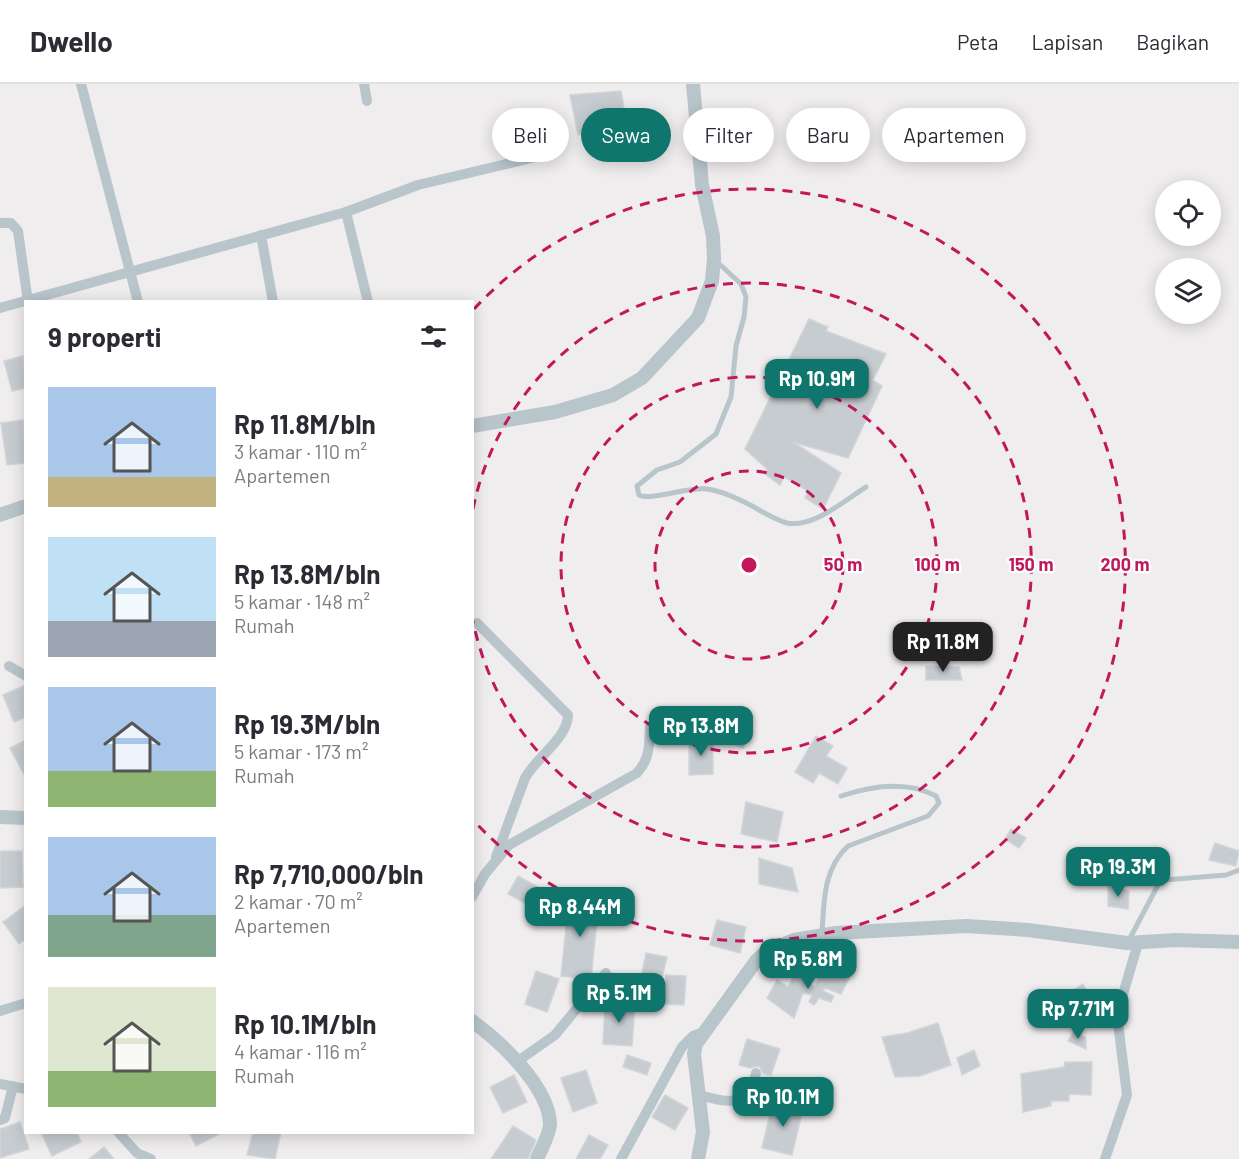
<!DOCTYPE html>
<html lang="id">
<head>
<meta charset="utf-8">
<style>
	body { margin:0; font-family:Barlow,sans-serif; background:#f7f7f7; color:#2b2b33; height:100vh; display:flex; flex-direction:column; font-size:22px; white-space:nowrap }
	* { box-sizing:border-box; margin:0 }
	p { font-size:20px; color:#7c7c81 }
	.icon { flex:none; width:33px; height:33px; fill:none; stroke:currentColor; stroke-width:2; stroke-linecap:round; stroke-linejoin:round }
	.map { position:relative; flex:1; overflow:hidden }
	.drawer { position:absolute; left:24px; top:216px; width:450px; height:834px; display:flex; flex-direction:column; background:#fff; border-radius:0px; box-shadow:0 3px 15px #0003 }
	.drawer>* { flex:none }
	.top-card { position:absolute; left:492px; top:24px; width:570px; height:54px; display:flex; gap:12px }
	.buttons { position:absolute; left:1155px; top:96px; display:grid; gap:12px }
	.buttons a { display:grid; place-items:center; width:66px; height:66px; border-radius:50%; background:#fff; box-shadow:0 3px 15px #0003; font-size:30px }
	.price { position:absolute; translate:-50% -51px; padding:0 14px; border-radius:12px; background:#0f766e; color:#fff; font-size:20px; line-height:39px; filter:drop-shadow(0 2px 3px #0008) }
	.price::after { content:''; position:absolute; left:50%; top:36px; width:18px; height:14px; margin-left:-9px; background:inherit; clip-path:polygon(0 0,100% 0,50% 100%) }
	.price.current { background:#222; color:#fff }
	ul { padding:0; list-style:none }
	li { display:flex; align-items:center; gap:18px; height:150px; padding:0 24px }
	li span { display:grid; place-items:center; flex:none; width:168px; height:120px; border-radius:0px; color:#555 }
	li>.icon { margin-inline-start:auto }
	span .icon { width:72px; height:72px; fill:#fffc; stroke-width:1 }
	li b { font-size:26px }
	h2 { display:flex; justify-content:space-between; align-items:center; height:72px; padding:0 24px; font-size:26px }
	.chip { padding:0 21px; border-radius:27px; background:#fff; box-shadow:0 3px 15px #0003; font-size:21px; line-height:54px }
	.chip.current { background:#0f766e; color:#fff }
	header { display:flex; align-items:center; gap:36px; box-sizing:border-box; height:84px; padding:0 30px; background:#fff; border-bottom:2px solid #e1e1e2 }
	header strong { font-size:28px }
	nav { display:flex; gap:33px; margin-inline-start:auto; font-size:21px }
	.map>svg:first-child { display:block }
	.building { fill:#c7ccd0; stroke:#d1d5d9; stroke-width:1.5 }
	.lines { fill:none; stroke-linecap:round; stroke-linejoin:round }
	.service { stroke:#b8c5cb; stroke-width:5 }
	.minor { stroke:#b8c5cb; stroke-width:10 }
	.tertiary { stroke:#b8c5cb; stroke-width:14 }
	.ring { fill:none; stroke:#c2185b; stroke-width:3; stroke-dasharray:10 8 }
	.centre { fill:#c2185b; stroke:#fff; stroke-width:3 }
	.ring-label { font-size:18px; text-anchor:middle; font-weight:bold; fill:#c2185b; stroke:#fff; stroke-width:4.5; stroke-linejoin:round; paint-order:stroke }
</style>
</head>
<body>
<header>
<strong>Dwello</strong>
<nav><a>Peta</a><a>Lapisan</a><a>Bagikan</a></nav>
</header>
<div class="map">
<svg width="1239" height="1075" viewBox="0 0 1239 1075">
	<rect width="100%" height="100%" fill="#f0edee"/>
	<g class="building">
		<path d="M621,7L627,42L578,51L570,11Z"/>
		<path d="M809,235L828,243L826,247L886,270L873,296L882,302L848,374L793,358L841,389L823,425L805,414L808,407L784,393L780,401L765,390L767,385L745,365Z"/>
		<path d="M23,272L26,304L12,307L4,277Z"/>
		<path d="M23,336L26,379L7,381L1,339Z"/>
		<path d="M926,582L959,583L962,596H926Z"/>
		<path d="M26,601V633L14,638L3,611Z"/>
		<path d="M726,630L750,642L743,664L717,653Z"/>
		<path d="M816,652L833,662L826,672L847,684L838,700L819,689L813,699L795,688Z"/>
		<path d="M26,656V694L10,664Z"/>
		<path d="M689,656H713V690L689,691Z"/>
		<path d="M746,718L783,728L777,758L741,750Z"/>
		<path d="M1011,745L1026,754L1019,764L1005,755Z"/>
		<path d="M1215,759L1239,767L1236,782L1209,776Z"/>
		<path d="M0,767H22L23,803L0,804Z"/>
		<path d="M759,774L792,784L798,808L759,800Z"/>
		<path d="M518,792L547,808L537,826L508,810Z"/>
		<path d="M1108,802L1129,807L1128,825L1108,822Z"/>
		<path d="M569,814L599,817L591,895L561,892Z"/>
		<path d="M26,821V855L19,860L3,838Z"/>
		<path d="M717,836L746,843L740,869L710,861Z"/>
		<path d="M646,869L667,873L661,898L641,894Z"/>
		<path d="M824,883L839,889L842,884L852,888L841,910L825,904L823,907L834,912L831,918L819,914L814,921L809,918L812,911L803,909L794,934L767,914L777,896L788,903L794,891L815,903Z"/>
		<path d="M536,887L559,895L547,928L525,920Z"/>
		<path d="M666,891L686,892L684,921L663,920Z"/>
		<path d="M1083,900L1101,937L1092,944L1075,905Z"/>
		<path d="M605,918L635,920L632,962L603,960Z"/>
		<path d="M938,939L951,981L920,992L895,993L882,953L907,949Z"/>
		<path d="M1074,947L1086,954V965L1068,957Z"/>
		<path d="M747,955L780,965L771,991L763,989L759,982L750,984L739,981Z"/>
		<path d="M974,966L980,982L962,991L957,974Z"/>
		<path d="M627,971L651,979L647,991L623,983Z"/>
		<path d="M1065,978H1092L1091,1011L1069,1010V1017H1051V1022L1023,1028L1021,990L1064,983Z"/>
		<path d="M586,986L597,1019L573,1028L561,994Z"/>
		<path d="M514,991L527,1018L503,1029L490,1003Z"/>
		<path d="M665,1011L688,1024L675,1046L652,1033Z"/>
		<path d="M773,1017L803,1024L792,1071L762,1064Z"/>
		<path d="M20,1038L29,1065L0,1074V1045Z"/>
		<path d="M513,1042L536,1056L528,1075H491Z"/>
		<path d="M41,1048H77L81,1058L52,1072Z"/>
		<path d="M189,1048H223L196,1062Z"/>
		<path d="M253,1048H281L275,1075L247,1071Z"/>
		<path d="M589,1051L608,1061L600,1075H576Z"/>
		<path d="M104,1063L114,1075H89Z"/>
	</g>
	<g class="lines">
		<g class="service">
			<path d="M715,176L741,200L746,213L744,233L736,262L731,313L716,350L680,378L657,386L637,402L639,411C650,417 686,403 707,405C723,407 739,415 754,423C764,429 776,436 787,439C814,444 845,416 866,403"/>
			<path d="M822,850C824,818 823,785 848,762L928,732L939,719L936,712C906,696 871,702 841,712"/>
			<path d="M1128,858L1158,801L1164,796L1226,791L1239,786"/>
		</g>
		<g class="minor">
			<path d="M81,0L138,218"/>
			<path d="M364,0L367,17"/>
			<path d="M346,128L368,218"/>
			<path d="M0,139H11L18,147L28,218"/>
			<path d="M261,151L273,218"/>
			<path d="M0,224L346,128L418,101L544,71"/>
			<path d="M477,539L568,631C568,653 537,673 525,694L496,773"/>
			<path d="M9,582L26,592"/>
			<path d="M472,813L485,790L509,761L637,689C650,675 649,662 650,643"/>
			<path d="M0,927L26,919"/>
			<path d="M518,977L555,951L606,889"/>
			<path d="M0,1000L26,1005"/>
			<path d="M700,1011C728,1019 748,1024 756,989"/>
			<path d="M0,1036L5,1034L13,1002"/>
			<path d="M118,1048L137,1069L151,1075"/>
			<path d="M621,1075L682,963L693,952L701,949"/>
			<path d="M1105,1075L1127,1011L1117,931L1138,859H1131"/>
		</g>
		<g class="tertiary">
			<path d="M472,342L555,328L613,311L642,294L698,234L712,197L714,175L713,152L702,101L693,0"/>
			<path d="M0,431L26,422"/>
			<path d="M0,733L26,734"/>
			<path d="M472,937C500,957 549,1003 550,1040C550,1050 541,1065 537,1075"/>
			<path d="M698,1075L703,1048L694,970L696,960L756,877L766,868L794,856L836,849L966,842L1028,846L1127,859L1176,856L1239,858"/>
		</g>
	</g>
	<g class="ring">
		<circle cx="749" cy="481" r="94"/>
		<circle cx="749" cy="481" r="188"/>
		<path d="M473 425A282 282 0 1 1 473 537"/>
		<path d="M474 225A376 376 0 1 1 474 737"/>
	</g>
	<circle cx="749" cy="481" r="9" class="centre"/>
	<g class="ring-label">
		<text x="843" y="487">50 m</text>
		<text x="937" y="487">100 m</text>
		<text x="1031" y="487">150 m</text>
		<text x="1125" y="487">200 m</text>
	</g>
</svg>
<div class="buttons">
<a><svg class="icon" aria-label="locate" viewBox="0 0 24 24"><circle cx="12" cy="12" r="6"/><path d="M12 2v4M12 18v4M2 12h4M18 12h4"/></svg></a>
<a><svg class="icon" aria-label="layers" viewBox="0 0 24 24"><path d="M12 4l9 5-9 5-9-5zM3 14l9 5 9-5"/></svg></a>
</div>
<b class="price" style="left:817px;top:326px">Rp 10.9M</b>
<b class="price current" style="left:943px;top:589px">Rp 11.8M</b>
<b class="price" style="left:701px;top:673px">Rp 13.8M</b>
<b class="price" style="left:1118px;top:814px">Rp 19.3M</b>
<b class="price" style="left:580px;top:854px">Rp 8.44M</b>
<b class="price" style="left:808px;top:906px">Rp 5.8M</b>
<b class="price" style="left:619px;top:940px">Rp 5.1M</b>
<b class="price" style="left:1078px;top:956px">Rp 7.71M</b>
<b class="price" style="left:783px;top:1044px">Rp 10.1M</b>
<div class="top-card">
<a class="chip">Beli</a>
<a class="chip current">Sewa</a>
<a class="chip">Filter</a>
<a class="chip">Baru</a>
<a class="chip">Apartemen</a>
</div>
<section class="drawer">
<h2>9 properti<svg class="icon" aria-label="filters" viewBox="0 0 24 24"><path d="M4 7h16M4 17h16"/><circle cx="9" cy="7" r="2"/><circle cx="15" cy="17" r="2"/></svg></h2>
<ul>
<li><span style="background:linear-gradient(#a9c7e8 75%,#c2b280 0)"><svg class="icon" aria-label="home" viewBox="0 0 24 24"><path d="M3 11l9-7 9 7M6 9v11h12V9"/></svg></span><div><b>Rp 11.8M/bln</b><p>3 kamar · 110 m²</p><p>Apartemen</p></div></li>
<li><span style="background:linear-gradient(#bfe0f5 70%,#9aa5b1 0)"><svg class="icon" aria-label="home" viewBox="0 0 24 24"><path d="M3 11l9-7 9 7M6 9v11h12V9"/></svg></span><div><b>Rp 13.8M/bln</b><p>5 kamar · 148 m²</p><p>Rumah</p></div></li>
<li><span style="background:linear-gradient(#a9c7e8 70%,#8fb573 0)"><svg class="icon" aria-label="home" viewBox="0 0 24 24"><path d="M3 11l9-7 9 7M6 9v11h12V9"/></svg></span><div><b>Rp 19.3M/bln</b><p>5 kamar · 173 m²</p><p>Rumah</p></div></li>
<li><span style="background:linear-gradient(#a9c7e8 65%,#7fa58c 0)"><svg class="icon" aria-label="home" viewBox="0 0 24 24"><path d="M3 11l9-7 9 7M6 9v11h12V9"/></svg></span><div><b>Rp 7,710,000/bln</b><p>2 kamar · 70 m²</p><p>Apartemen</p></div></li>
<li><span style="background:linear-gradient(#dfe7d0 70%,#8fb573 0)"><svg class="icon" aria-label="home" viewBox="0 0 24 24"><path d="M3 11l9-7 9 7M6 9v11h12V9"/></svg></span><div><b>Rp 10.1M/bln</b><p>4 kamar · 116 m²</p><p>Rumah</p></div></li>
</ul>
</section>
</div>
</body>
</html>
